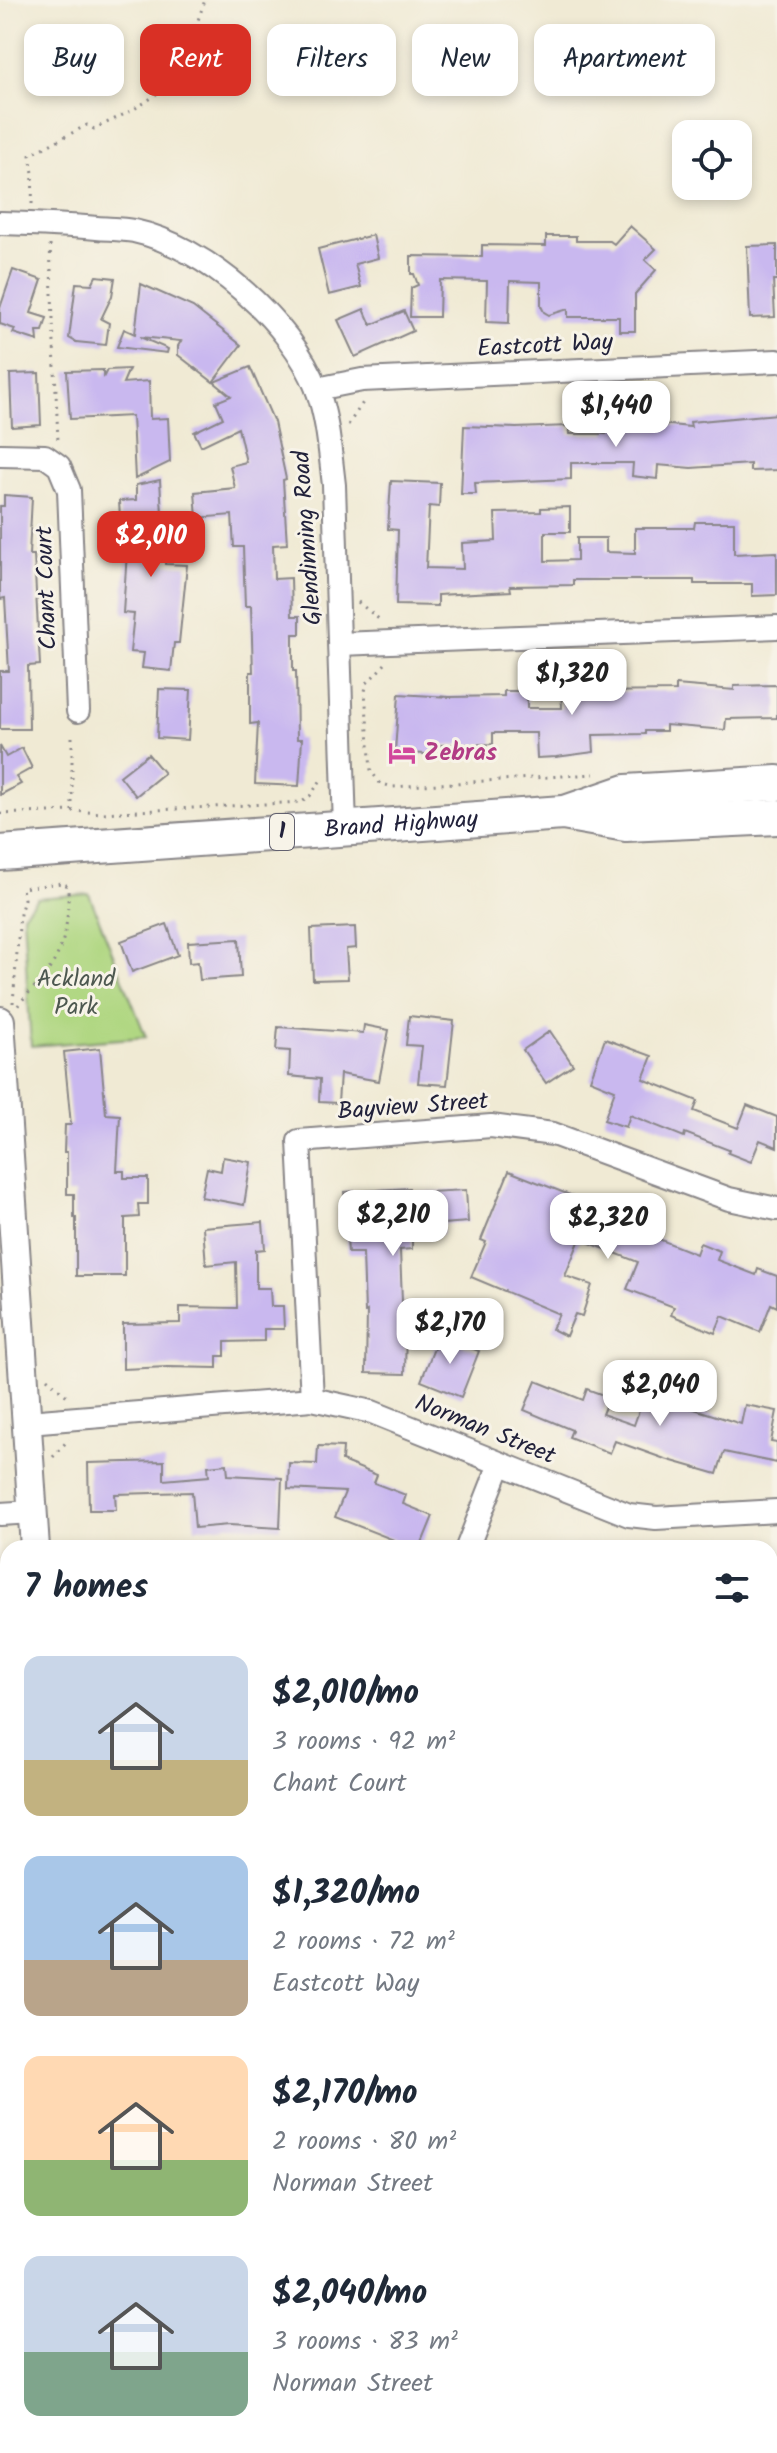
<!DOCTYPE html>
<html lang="en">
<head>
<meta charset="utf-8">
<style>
	body { margin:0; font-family:Kalam,sans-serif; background:#f2f2f3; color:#1f2937; height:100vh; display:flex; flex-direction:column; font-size:30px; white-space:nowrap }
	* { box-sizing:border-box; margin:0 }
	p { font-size:26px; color:#747a83 }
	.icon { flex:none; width:44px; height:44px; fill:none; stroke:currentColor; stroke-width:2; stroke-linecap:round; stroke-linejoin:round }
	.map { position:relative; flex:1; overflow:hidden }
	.side { position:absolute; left:0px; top:1540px; width:778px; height:914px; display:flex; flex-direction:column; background:#fff; border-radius:24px 24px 0 0; box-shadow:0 4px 12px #0003 }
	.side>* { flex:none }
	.banner { position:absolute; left:24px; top:24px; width:730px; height:72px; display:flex; gap:16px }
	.controls { position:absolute; left:672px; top:120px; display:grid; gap:16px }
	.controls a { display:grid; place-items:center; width:80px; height:80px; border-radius:16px; background:#fff; box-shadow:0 4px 12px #0003; font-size:40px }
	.price { position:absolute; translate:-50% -68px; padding:0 18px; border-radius:16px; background:#fff; color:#222; font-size:26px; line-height:52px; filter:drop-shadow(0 2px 4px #0008) }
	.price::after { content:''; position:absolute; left:50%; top:48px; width:24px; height:18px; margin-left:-12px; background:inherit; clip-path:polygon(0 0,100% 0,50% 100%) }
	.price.active { background:#d93025; color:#fff }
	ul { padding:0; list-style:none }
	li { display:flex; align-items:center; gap:24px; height:200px; padding:0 24px }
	li span { display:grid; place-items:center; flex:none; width:224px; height:160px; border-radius:16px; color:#555 }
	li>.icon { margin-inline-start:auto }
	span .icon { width:96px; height:96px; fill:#fffc; stroke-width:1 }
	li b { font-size:34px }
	h2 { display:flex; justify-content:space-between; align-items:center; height:96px; padding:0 24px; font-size:34px }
	.pill { padding:0 28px; border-radius:16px; background:#fff; box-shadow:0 4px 12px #0003; font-size:28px; line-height:72px }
	.pill.active { background:#d93025; color:#fff }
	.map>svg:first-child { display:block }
	.green { fill:#b0d782; stroke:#697c5e; stroke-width:2 }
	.building { fill:#c9b8ef }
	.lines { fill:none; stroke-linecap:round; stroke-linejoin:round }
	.minor-casing { stroke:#898688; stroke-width:26 }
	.major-casing { stroke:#898688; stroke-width:32 }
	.highway-casing { stroke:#898688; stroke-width:38 }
	.path { stroke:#898688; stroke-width:3; stroke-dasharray:2 6; stroke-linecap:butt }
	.minor { stroke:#fff; stroke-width:22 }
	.major { stroke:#fff; stroke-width:28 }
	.highway { stroke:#fff; stroke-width:34 }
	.labels { text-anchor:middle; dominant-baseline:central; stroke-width:6; stroke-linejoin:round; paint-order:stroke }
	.shield { fill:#f7f3e8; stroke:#62616f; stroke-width:2 }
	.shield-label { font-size:22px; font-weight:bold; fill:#22223b }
	.street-label { font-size:24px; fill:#22223b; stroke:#f7f3e8 }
	.hotel-label { font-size:24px; font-weight:bold; fill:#b23c85; stroke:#f7f3e8; text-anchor:start }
	.park-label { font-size:24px; fill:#4d5850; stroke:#f7f3e8 }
</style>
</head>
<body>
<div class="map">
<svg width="777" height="2453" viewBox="0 0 777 2453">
	<rect width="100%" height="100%" fill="#f7f3e8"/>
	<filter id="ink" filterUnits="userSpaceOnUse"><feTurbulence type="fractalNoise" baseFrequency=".0125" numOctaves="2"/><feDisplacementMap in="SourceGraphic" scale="16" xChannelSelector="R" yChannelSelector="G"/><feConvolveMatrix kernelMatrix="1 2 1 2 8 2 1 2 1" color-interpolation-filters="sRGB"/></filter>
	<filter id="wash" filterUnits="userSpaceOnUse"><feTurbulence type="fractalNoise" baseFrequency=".006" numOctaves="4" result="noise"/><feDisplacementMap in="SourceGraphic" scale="32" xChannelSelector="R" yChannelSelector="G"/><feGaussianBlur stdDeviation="1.8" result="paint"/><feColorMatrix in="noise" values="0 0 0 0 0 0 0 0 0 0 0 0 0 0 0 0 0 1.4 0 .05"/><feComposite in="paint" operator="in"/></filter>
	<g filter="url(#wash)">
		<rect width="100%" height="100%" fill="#f0ead4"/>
		<path class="green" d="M89,894L146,1037L31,1046L23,914L37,898Z"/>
		<g id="blocks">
			<g class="building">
				<path d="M630,226L656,249L645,260L656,270L635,294V331H619V317H568V309L549,315L544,312L541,306V282L510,281L509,323L486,322L487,281L440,280L439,317H410L411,288L418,285L414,274H411V256L482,257V245L546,246V236H576V241H610L614,244Z"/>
				<path d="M373,235L378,258L355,264L361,287L329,295L318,249Z"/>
				<path d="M777,245V280H773L775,317L750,318L747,246Z"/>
				<path d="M13,270L42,280L31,313L47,318L43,331H37L38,341L13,333L15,329L0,324V308Z"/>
				<path d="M96,276L115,278L112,296L101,319L109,323L106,345L76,342L69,338L76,283L92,284Z"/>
				<path d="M141,284L193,307L241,345L213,382L178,355V346L181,341L140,337L168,349L167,353L117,347L124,329L135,334Z"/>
				<path d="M364,309L371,325L404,311L413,331L355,357L338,320Z"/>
				<path d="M250,367L274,422L286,479L283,480L287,544L273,545L274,579L291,578L292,616H300V634H293V671H296L297,739H302L299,786L255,784L258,723L250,724V672H253L251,606H245L243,547H234L232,515L197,518L195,492L235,488L230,466L246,462L238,428L201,446L194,432L223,418L216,402L231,396L214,382Z"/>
				<path d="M129,369L123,383L149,381L150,419L168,418L170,462L135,479L132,416L70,419L67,371L103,370V378L107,370Z"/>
				<path d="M39,373L41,425L12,427L10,374Z"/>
				<path d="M777,414V470L750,471V464L691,468L658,465L657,479L632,476L633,463H571V479L475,483L476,494H461L464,426L516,428L569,426L570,434H606V421H630L691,427L690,422Z"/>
				<path d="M160,480L165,564L187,565L179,643H174L171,671L142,668L144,653L130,652L134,614L123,613L127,552H122L119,501L136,500V485Z"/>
				<path d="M391,481L440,483L439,507L429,506L426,568L463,569L462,543L496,541L495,513L541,512V508L570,507V532H545V561L577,560V538H606V552L635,553V528H694L695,522H734V554L777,552V595L752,596V584H694V580H573V585L510,586L511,591L438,595V606L396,605L398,530L388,529Z"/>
				<path d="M4,495L32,497L29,555H34L40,665L28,666L29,729H0V671H9L5,598L0,599V506H4Z"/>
				<path d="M676,685L734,690V686L777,685V718L726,719L725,730L666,725V731H645V734L593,735L594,752L556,757L537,758L536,733H493V744L440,745L439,755L395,752L399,694L450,697L504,696V691H527V708H562L561,691L589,689V692L676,691Z"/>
				<path d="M159,689L191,690L188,740L157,738Z"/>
				<path d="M0,746L6,757L22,748L32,768L16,777L21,784L0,795Z"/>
				<path d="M148,754L164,773L136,796L120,776Z"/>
				<path d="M167,924L178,955L132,972L121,941Z"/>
				<path d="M355,927L356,948L346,949L348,979L313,980L311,929Z"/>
				<path d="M239,939L241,977L200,980L198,962L189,963L188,942Z"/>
				<path d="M409,1016L454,1021L447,1085L418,1083L422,1046L406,1045Z"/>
				<path d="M364,1025L389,1030L379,1081L340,1074L338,1103L319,1102L320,1079L289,1076L290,1051L276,1050L278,1027L363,1033Z"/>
				<path d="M550,1031L573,1065L546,1083L523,1050Z"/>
				<path d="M605,1039L652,1056L643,1079L698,1101L694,1111L738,1128L747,1105L777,1117V1147L760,1140L751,1162L728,1153L729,1150L685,1133L684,1137L630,1115L626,1127L604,1120L615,1090L590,1080Z"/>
				<path d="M100,1048L106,1114L120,1115L117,1171H124V1178H148V1204H138L139,1217L125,1218V1276H76V1218H74V1194H67V1152H64L65,1125H71L64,1052Z"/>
				<path d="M223,1157L251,1162L244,1205L201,1197L207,1168L221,1171Z"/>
				<path d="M509,1171L605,1209L608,1202L629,1210L624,1222L642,1229L641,1232L696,1254L700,1243L720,1251L717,1260L756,1275L758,1269L777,1276V1307L771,1304L760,1332L722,1316L715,1333L671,1315L674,1307L627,1289L638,1262L580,1239L565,1276L592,1285L582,1316L575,1314L566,1336L552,1329L559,1314L471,1277L486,1242L481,1240Z"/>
				<path d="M409,1188V1193L466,1190L468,1222L442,1224L443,1234L412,1235V1249L400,1250L403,1327H406L405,1374L366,1373L367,1311L365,1312L363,1253H348L344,1192Z"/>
				<path d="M263,1222L265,1249L256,1250V1288H270L271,1306H283L284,1329H264V1341L225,1342V1356H217V1368L168,1367L123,1369V1324L180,1323V1307L237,1308L236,1262L206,1265L203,1227Z"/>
				<path d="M439,1336L479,1351L461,1397L421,1381Z"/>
				<path d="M536,1381L583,1400L587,1389L609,1397L602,1414L634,1425L647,1388L686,1402L685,1406L741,1424L745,1405L777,1411L771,1442L777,1443V1463L724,1452L717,1474L665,1459L615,1441L610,1453L569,1437L572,1430L524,1410Z"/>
				<path d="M318,1446L343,1447L342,1461L377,1475L374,1483L406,1495L403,1504L433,1516L420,1548H391L394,1540L335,1517L345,1492L288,1489L289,1463L317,1464Z"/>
				<path d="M164,1461V1480L209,1476L208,1466L227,1464L228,1475L282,1478L280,1528L229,1525L195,1528L192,1492L115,1494L116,1510H89L88,1463Z"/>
			</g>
		</g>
	</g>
	<g filter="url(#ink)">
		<use href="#blocks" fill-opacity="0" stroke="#898688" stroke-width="2"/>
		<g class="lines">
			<g class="minor-casing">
				<g id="minor">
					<path d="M0,223C33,224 65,225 97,228C109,229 122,229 134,231C205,246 291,321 317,389C328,419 330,453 334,485L345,828"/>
					<path d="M317,389L362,380L777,361"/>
					<path d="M0,455L45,456L59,466L69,490L78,711"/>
					<path d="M340,644L777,627"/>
					<path d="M312,1399L299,1141L491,1126L553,1134L729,1199L777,1209"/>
					<path d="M28,1422L312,1399L372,1412L629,1515L656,1518L777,1511"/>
					<path d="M0,1514L33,1512"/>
					<path d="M467,1548L500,1464"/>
					<path d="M770,1943L777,1937"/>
					<path d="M0,2004L8,2007"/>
					<path d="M770,2016L777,2023"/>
					<path d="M0,2366L8,2356"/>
					<path d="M770,2414L777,2423"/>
					<path d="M245,2453L247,2446"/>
				</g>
			</g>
			<g class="major-casing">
				<g id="major">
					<path d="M0,1021L35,1548"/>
					<path d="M0,1805L8,1784"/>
				</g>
			</g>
			<g class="highway-casing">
				<g id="highway">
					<path d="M568,812L626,792L777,783"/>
					<path id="s1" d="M0,853L563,813L626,824L777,817"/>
				</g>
			</g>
			<g class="path">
				<path d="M32,204L33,173L30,155L87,125L94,129C122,115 154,103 173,76C188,54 196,25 205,0"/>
				<path d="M50,245L58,441"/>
				<path d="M348,425L364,401"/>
				<path d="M358,602L380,620"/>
				<path d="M385,664L367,683L365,691L371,771L380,783L392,787L594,774"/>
				<path d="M72,811V731"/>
				<path d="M0,814L72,811L102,813L302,802L310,796L321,780"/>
				<path d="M13,1003L20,914L24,899L22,888L62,883L68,886C69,923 65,954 39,982C31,991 24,997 17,1007"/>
				<path d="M47,1378L68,1397"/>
				<path d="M53,1457L69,1439"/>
				<path d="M0,1845L7,1826"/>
				<path d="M777,1963V1975"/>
			</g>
			<use href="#minor" class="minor"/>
			<use href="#major" class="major"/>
			<use href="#highway" class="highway"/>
		</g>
	</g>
	<defs>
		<g id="hotel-bare" transform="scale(2.16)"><path d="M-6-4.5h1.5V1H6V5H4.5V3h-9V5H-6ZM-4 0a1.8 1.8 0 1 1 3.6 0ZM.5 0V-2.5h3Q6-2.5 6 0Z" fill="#d1479c" stroke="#f7f3e8" stroke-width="2.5" paint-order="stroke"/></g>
	</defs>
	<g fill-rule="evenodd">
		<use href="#hotel-bare" x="402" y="753"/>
	</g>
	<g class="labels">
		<rect class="shield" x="270" y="814" width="24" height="36" rx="6"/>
		<g class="shield-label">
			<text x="282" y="832">1</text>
		</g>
		<g class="street-label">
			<text transform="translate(545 346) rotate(-3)">Eastcott Way</text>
			<text transform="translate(308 538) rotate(-94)">Glendinning Road</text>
			<text transform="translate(47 588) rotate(-92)">Chant Court</text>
			<text stroke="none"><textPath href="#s1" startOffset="402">Brand Highway</textPath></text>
			<text transform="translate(413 1107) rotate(-4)">Bayview Street</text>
			<text transform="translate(485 1430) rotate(22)">Norman Street</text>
		</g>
		<g class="hotel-label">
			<text x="424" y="753">Zebras</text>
		</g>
		<g class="park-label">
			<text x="76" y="979">Ackland<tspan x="76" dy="28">Park</tspan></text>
		</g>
	</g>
</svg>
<div class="controls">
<a><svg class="icon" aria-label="locate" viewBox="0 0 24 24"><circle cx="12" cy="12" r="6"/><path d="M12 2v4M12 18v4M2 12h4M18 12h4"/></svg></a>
</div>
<b class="price" style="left:616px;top:449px">$1,440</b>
<b class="price active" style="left:151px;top:579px">$2,010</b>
<b class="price" style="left:572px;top:717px">$1,320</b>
<b class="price" style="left:393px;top:1258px">$2,210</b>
<b class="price" style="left:608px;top:1261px">$2,320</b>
<b class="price" style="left:450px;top:1366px">$2,170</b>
<b class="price" style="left:660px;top:1428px">$2,040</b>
<div class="banner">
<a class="pill">Buy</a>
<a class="pill active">Rent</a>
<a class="pill">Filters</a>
<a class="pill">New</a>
<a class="pill">Apartment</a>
</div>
<section class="side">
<h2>7 homes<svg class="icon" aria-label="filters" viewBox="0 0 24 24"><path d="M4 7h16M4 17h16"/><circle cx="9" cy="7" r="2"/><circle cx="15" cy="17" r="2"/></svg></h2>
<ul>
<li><span style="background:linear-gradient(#c9d6e8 65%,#c2b280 0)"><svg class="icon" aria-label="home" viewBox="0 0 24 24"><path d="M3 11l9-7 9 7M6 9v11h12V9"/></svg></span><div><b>$2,010/mo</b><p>3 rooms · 92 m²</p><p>Chant Court</p></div></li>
<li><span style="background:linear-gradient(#a9c7e8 65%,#b9a48a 0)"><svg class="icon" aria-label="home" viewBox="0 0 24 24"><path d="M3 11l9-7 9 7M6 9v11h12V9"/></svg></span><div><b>$1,320/mo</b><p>2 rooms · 72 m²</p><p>Eastcott Way</p></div></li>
<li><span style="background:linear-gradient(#ffd9b3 65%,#8fb573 0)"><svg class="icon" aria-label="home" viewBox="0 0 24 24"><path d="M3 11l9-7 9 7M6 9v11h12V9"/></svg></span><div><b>$2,170/mo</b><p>2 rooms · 80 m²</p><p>Norman Street</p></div></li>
<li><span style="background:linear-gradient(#c9d6e8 60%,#7fa58c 0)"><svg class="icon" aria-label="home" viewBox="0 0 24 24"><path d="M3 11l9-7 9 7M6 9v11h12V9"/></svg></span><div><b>$2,040/mo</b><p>3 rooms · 83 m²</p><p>Norman Street</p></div></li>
</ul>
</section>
</div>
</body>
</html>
